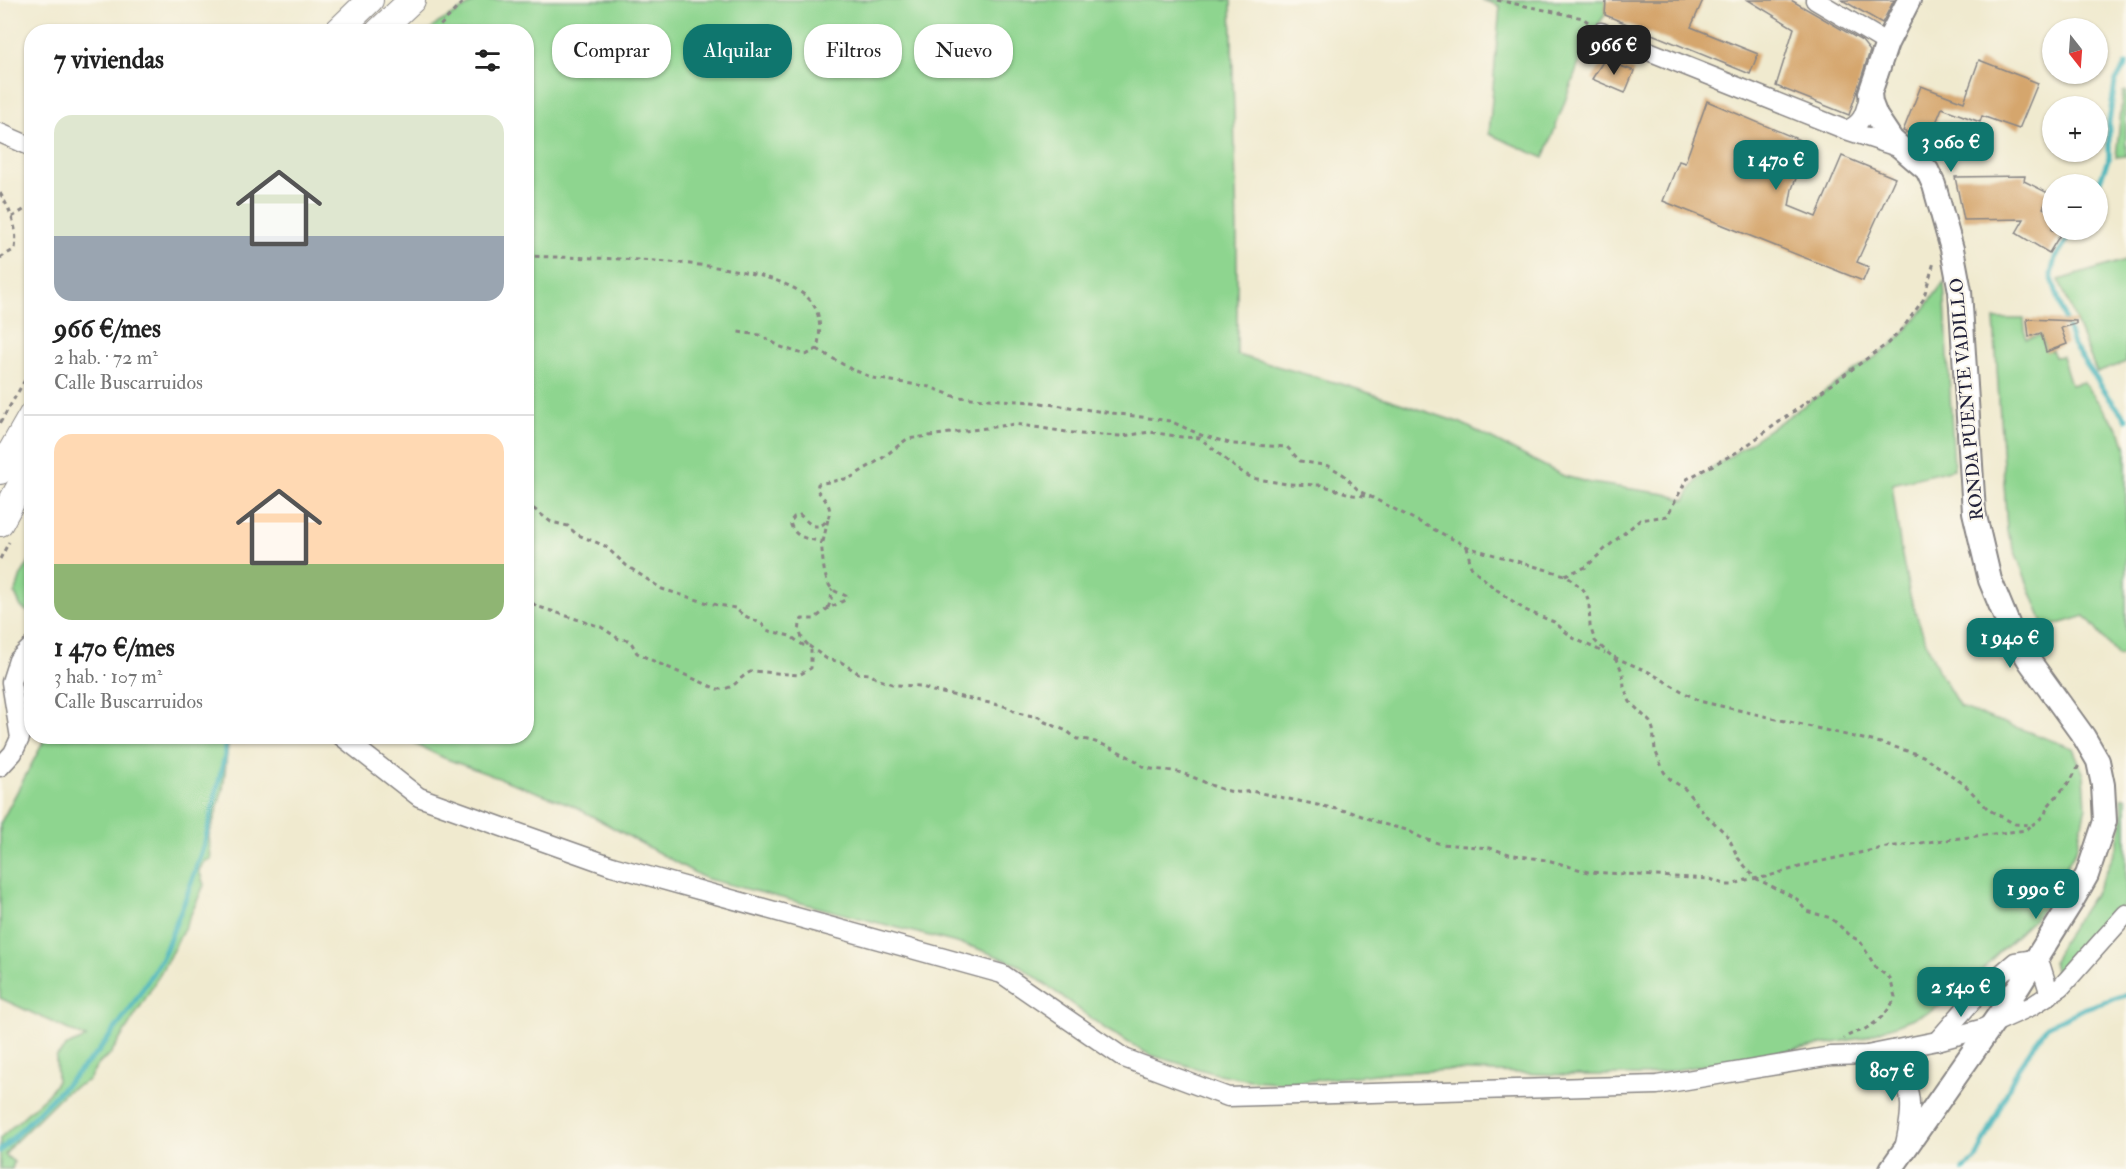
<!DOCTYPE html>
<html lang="es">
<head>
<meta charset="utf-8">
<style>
	body { margin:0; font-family:"IM FELL Double Pica",serif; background:#f2f2f2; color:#222; height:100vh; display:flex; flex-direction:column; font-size:22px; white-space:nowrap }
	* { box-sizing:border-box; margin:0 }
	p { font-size:20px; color:#767676 }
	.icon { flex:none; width:33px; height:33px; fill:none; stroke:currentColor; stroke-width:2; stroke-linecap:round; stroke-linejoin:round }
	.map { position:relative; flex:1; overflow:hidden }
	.drawer { position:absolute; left:24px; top:24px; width:510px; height:720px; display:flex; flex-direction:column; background:#fff; border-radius:24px; box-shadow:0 2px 4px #0004 }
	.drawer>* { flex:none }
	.guide { position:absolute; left:552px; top:24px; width:570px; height:54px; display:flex; gap:12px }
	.needle { width:39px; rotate:163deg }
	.buttons { position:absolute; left:2042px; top:18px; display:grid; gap:12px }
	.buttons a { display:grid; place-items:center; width:66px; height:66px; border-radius:50%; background:#fff; box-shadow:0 2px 4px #0004; font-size:30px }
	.price { position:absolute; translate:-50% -51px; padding:0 14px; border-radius:12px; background:#0f766e; color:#fff; font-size:20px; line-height:39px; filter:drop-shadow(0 2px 3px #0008) }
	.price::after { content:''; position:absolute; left:50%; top:36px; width:18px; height:14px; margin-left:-9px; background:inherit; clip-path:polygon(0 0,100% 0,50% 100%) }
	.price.current { background:#222; color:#fff }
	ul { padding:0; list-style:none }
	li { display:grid; align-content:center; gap:12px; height:318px; padding:0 30px }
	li+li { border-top:2px solid #e0e0e0 }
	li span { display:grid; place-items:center; height:186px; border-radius:18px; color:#555 }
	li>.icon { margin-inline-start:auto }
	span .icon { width:108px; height:108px; fill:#fffc; stroke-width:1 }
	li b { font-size:26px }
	h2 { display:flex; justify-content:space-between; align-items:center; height:72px; padding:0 30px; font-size:26px }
	.chip { padding:0 21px; border-radius:24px; background:#fff; box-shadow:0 2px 4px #0004; font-size:21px; line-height:54px }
	.chip.current { background:#0f766e; color:#fff }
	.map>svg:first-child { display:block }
	.green { fill:#8ed58f; stroke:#587c65; stroke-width:1.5 }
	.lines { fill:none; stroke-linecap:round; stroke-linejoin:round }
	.stream { stroke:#44b4ba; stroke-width:5 }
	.building { fill:#d5a66d }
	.minor-casing { stroke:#898685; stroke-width:21 }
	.major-casing { stroke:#898685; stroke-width:26 }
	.highway-casing { stroke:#898685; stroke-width:28 }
	.path { stroke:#898685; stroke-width:3; stroke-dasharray:4.5 4.5; stroke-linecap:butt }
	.minor { stroke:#fff; stroke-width:18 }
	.major { stroke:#fff; stroke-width:22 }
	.highway { stroke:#fff; stroke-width:26 }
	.labels { text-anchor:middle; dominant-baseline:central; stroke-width:4.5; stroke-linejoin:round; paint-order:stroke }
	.street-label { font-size:18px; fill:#22223b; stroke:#fbf7ec }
</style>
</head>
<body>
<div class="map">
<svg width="2126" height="1169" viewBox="0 0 2126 1169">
	<rect width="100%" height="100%" fill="#fbf7ec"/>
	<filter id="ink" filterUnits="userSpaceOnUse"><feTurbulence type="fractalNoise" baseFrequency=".0167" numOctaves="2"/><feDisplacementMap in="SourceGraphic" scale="12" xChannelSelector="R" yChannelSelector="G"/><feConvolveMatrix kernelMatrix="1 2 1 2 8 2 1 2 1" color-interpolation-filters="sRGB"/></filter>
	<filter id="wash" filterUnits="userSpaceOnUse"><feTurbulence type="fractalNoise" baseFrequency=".008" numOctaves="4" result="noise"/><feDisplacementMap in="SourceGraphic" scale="24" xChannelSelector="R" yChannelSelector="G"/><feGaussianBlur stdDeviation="1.35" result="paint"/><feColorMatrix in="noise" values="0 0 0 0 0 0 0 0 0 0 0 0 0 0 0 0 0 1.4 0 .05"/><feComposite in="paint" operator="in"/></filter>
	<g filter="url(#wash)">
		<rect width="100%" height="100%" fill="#f0eacf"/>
		<g class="green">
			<path d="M478,0H1231L1237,230V355L1348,386L1461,423L1564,476L1591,483L1666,494L1685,500L1697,479L1891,346L1919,316L1944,282L1954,469L1892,484L1901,551L1910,596L1926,642L1939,672L1960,707L2073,748L2084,775L2086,807L2076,850L2039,914L1992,959L1963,993L1929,1012L1862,1038L1647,1075H1566L1450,1070L1385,1073L1288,1083L1250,1080L1213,1073L1150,1055L1107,1030L1019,965L976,948L704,878L572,805L444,758L400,737L526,736V32L429,31L438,23Z"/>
			<path d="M1482,0H1606L1605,15L1588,39L1544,158L1489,134L1500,6Z"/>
			<path d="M2126,91V156L2116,157L2123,92Z"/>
			<path d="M2126,260V362L2097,373L2059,280Z"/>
			<path d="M1994,319H2024L2026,339L2041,335L2046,351L2052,350L2055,357L2062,356L2071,385L2083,382L2121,432L2126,449V654L2118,656L2085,616L2045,628L2007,531Z"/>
			<path d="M31,559V614L21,607L15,594L21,575Z"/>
			<path d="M46,737H229L223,789L209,836L211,859L204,862L199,870L204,885C179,945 145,1002 109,1056C98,1063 94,1069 89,1080L65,1092L11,1146L5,1155L14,1162L12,1169H0V1138L48,1094L57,1081L56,1057L67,1046L86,1038L0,998V824Z"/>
			<path d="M2122,797H2126V902L2064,970L2060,974L2056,973L2053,962L2062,942L2099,887L2118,845L2123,818Z"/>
		</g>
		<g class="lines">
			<g class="stream">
				<path d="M2097,188L2109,157V122L2115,83L2126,64"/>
				<path d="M2074,230L2055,258L2051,275L2073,345L2109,397L2126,419"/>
				<path d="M0,1151L98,1052L130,1009L163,956L187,895L205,841L225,755V736"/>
				<path d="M1963,1169L1975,1161L2018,1068L2047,1026L2085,1008L2126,995"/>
			</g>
		</g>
		<g id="blocks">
			<g class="building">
				<path d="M1606,0H1703L1691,27L1758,54L1750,74L1605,15Z"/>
				<path d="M1748,0H1791L1862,41L1870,51L1849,115L1776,86L1794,28Z"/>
				<path d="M1842,0H1894L1882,23Z"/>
				<path d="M1604,60L1634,71L1625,93L1592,79Z"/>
				<path d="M1979,60L2038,83L2019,129L1982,116L1980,122L1942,108L1931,135L1925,133L1923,138L1903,131L1921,86L1964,102Z"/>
				<path d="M1707,101L1809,144L1792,189L1789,206L1816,217L1842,156L1895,178L1857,262L1869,267L1863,281L1663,201L1679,161L1685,163Z"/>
				<path d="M2025,176L2024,181L2050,194L2043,208L2052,213V230H2063L2049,253L2016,233L2024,219L1964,220L1955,177Z"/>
				<path d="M2027,319L2076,321V324L2061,328L2067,344L2046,352L2041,333L2029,337Z"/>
			</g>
		</g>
	</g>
	<g filter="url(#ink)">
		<use href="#blocks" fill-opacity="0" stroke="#898685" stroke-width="1.5"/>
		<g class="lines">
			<g class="minor-casing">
				<g id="minor">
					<path d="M1815,0L1887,43"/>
					<path d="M1601,32L1846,130L1903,149"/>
					<path d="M1846,130C1865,123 1865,110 1870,93"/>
					<path d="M0,133L32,147"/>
					<path d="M341,736L419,797L519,833L612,866L1002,974L1124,1058L1228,1097L1657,1085L1831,1056L1867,1055L1937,1041L1981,1029L2032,1006L2061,987L2126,914"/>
					<path d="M0,767L13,753L20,738L11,682L18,660L32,646"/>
					<path d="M1937,1041L1980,992L2015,962L2035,959L2041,966L2050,995"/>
					<path d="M1867,1055C1876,1060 1887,1065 1896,1072C1918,1090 1909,1124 1904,1149"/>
				</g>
			</g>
			<g class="major-casing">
				<path id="major" d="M1891,1169L2019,986L2071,903L2087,875L2105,821L2103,785L2098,761L2084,737L2030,662L2011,631L1990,580L1974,512L1960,291L1952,249L1934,185L1927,170L1892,140L1876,116L1871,103L1870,93L1887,43L1909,0"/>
			</g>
			<g class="highway-casing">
				<g id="highway">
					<path d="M337,32L370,0"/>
					<path d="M378,32L412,0"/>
					<path d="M0,471L32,415"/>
					<path d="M0,523L32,464"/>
				</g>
			</g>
			<g class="path">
				<path d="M1497,0L1583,18L1588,22"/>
				<path d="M309,32L317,24"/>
				<path d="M434,32L465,0"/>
				<path d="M0,193C11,212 18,227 15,249L0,258"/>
				<path d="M12,217L32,205"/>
				<path d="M526,256C590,259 763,256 808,298C822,312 821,331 817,349L806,355L781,347L760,335L738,332"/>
				<path d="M817,349L849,368L873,378L930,387L956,397L1033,402L1170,421L1201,435L1233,444L1287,447L1300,461L1329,466L1344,475L1359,491L1369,496L1470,548L1565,575L1582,588L1586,593L1589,604L1590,626L1595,641L1618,662L1623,674L1624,687L1630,702L1650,722L1653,729L1655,750L1664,772L1670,779L1685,789L1703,812L1728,836L1738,858L1755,878L1797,899L1806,911L1831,918L1852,937L1860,941L1876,968L1890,978L1895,997C1890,1011 1878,1022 1865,1029C1858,1033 1851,1032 1844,1039"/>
				<path d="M0,423L32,368"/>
				<path d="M526,503L551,522L568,526L576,534L605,546L627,566L662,589L708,603L735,608L743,615L762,624L766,630L790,636L803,645L809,646L827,659L841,662L858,673L870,674L877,679L895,685L920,686L933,691L1008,707L1017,713L1039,717L1045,722L1067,731L1077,739C1095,739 1116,750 1133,759C1137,761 1140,765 1144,767C1156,771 1170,769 1181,773C1205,780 1226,797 1251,791L1351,812L1383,824L1407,830L1422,838L1441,844L1490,848L1509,854L1551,861L1588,872L1710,879L1727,885H1732L1746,880L1765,877L1813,863L1887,847L2026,830L2032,825"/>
				<path d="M823,542L828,519"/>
				<path d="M1467,547L1471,567L1493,587L1525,610L1554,622L1573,638L1605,653"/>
				<path d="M0,559L9,542"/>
				<path d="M1565,575L1586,567L1605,549L1640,520L1667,516L1687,479L1739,451L1887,344L1903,328L1923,300L1934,262"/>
				<path d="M526,597L536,606L601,627L619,639L628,640L632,644L637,653L649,659L717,689C738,690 737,676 753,671L799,675L811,668V650"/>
				<path d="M828,608L831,600L832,589"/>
				<path d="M808,645C800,637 797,629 802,619H814L827,609L845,600L846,596C842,594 835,592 832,589C822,578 823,554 821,541C807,539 794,538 790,522L794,517L800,515C804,518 808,523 812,525C823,530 832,517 829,507C827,501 821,495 817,490L818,484L850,478L881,459L907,439L1015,424L1080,434L1123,436L1150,432L1182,437L1200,438L1237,469L1252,478L1287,484L1321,485L1353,495L1366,496"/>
				<path d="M1614,657L1647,671L1699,701L1885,744L1923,756L1964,784L1989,810L2015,824L2032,825L2045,815L2047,807L2071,780L2079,765"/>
			</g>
			<use href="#minor" class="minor"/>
			<use href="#major" class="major"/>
			<use href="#highway" class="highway"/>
		</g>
	</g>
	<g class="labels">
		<g class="street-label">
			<text transform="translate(1967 399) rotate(-95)">RONDA PUENTE VADILLO</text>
		</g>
	</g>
</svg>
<div class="buttons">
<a><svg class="needle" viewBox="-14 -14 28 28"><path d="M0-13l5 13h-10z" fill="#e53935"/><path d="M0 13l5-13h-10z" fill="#767676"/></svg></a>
<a>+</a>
<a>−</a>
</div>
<b class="price current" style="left:1614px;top:76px">966 €</b>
<b class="price" style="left:1951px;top:173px">3 060 €</b>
<b class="price" style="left:1776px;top:191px">1 470 €</b>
<b class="price" style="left:2010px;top:669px">1 940 €</b>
<b class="price" style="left:2036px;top:920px">1 990 €</b>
<b class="price" style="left:1961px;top:1018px">2 540 €</b>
<b class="price" style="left:1892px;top:1102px">807 €</b>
<div class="guide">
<a class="chip">Comprar</a>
<a class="chip current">Alquilar</a>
<a class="chip">Filtros</a>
<a class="chip">Nuevo</a>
</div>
<section class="drawer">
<h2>7 viviendas<svg class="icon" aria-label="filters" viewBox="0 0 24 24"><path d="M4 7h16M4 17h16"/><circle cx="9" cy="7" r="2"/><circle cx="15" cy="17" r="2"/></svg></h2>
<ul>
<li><span style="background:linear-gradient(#dfe7d0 65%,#9aa5b1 0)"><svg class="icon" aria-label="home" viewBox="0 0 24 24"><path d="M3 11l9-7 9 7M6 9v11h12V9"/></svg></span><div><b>966 €/mes</b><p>2 hab. · 72 m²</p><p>Calle Buscarruidos</p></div></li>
<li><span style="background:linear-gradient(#ffd9b3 70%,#8fb573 0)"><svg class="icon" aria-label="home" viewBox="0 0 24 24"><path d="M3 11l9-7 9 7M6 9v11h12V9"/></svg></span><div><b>1 470 €/mes</b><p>3 hab. · 107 m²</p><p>Calle Buscarruidos</p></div></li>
</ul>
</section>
</div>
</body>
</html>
